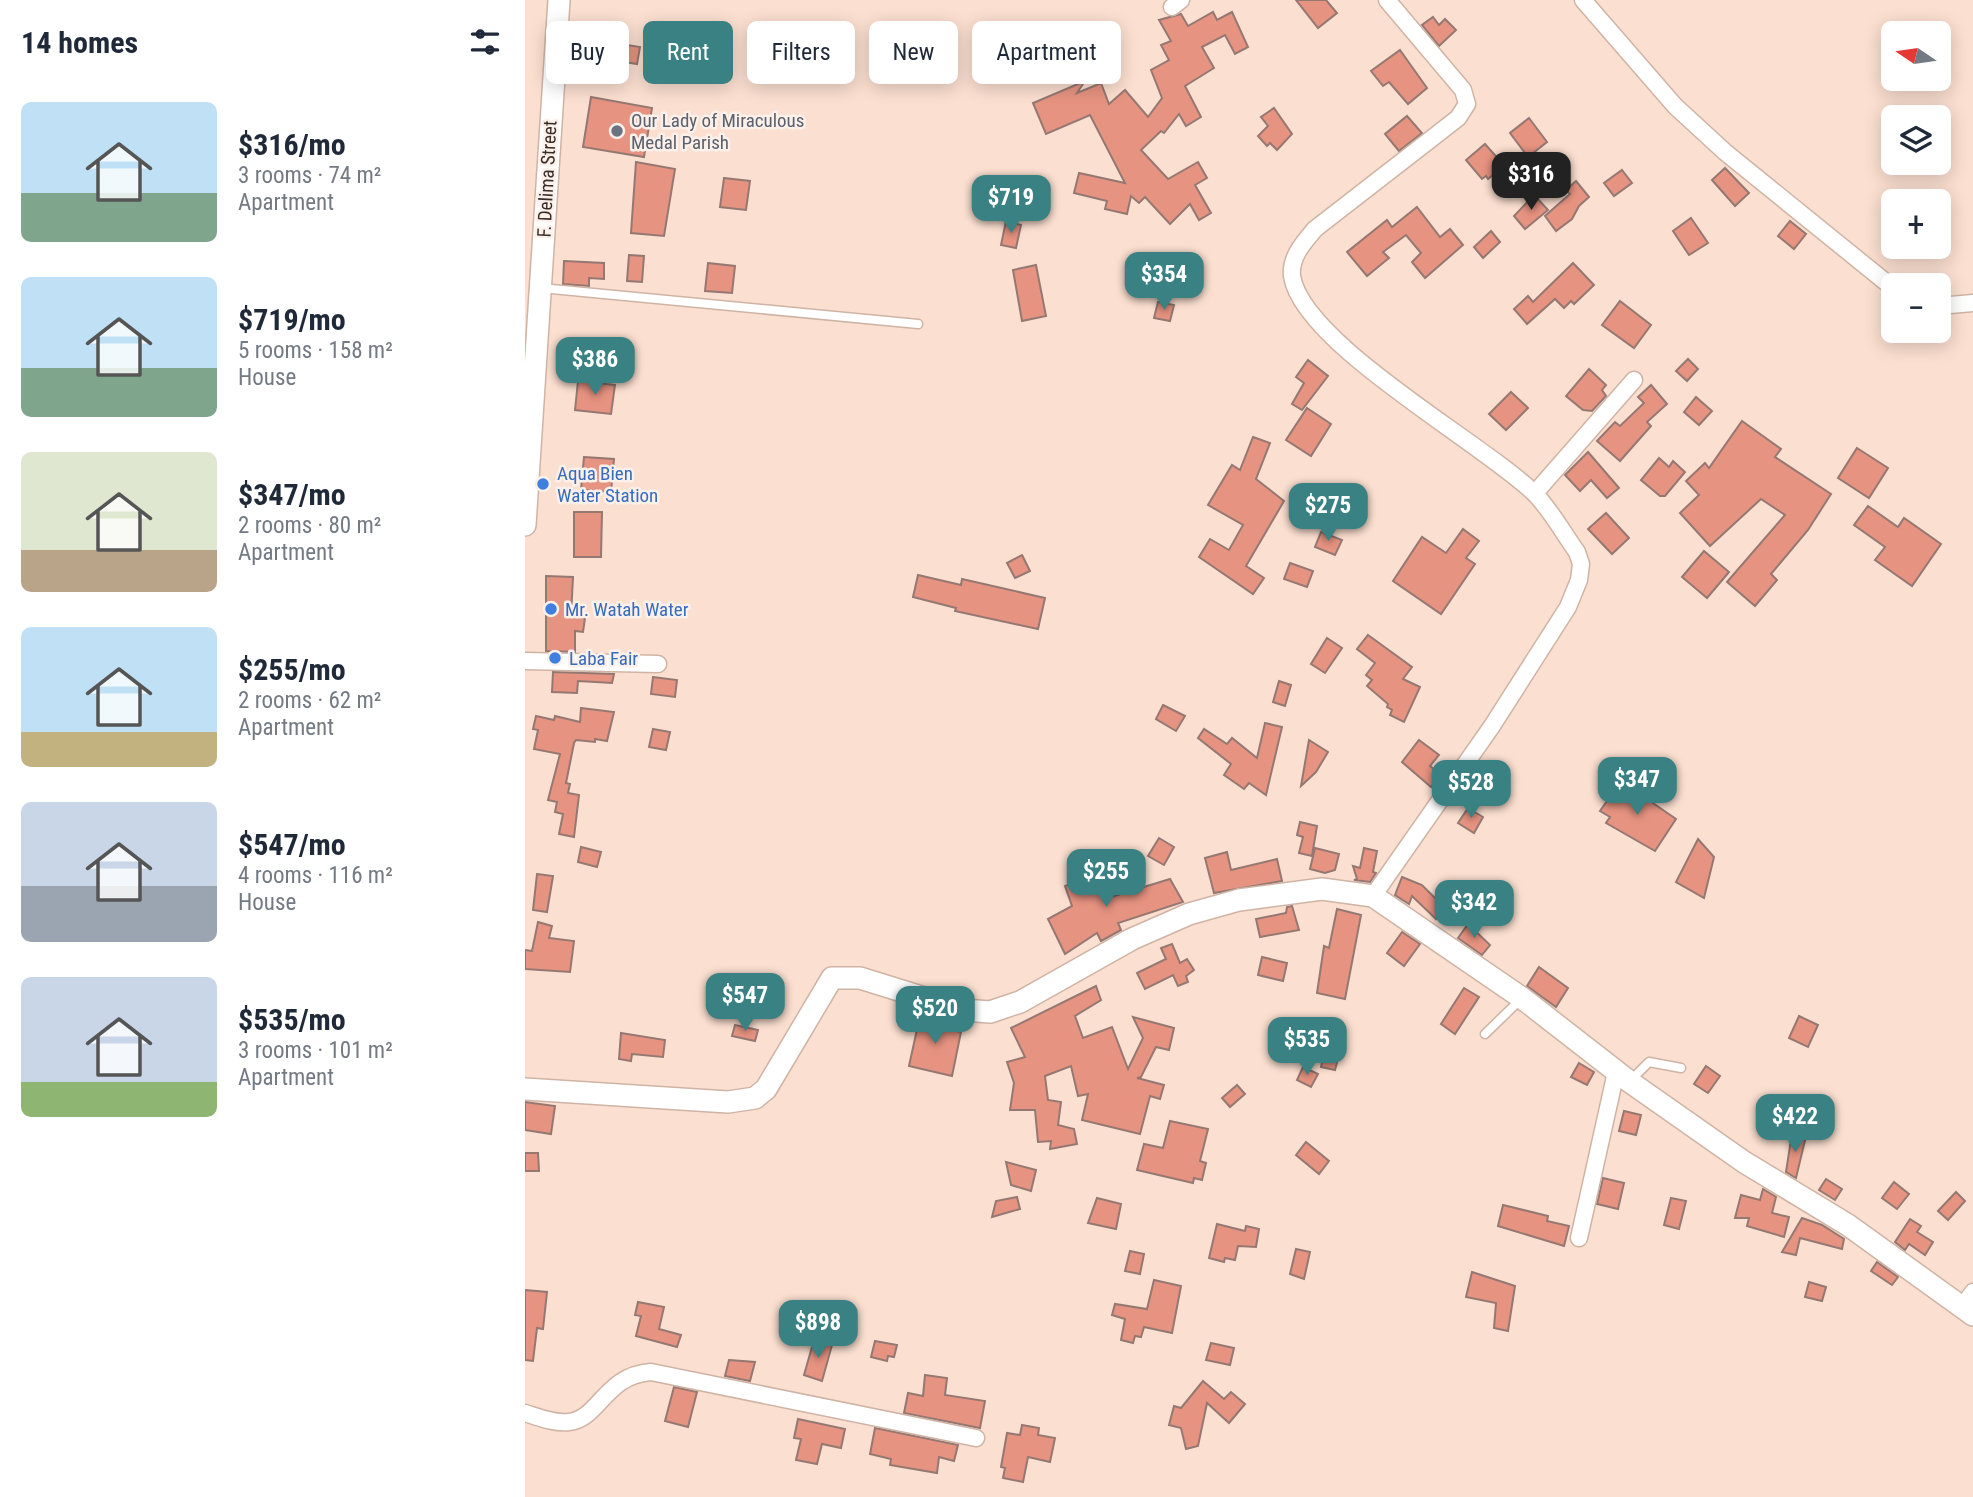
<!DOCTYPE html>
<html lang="en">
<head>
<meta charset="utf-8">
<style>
	body { margin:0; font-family:"Roboto Condensed",sans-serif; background:#f2f2f3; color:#1f2937; height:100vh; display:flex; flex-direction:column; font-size:26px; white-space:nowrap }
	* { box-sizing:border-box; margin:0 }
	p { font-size:23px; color:#747a83 }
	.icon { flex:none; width:38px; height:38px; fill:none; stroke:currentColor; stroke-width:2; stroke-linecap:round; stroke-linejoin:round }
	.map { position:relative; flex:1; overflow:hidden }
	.side { display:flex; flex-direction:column; background:#fff; width:525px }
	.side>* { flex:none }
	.guide { position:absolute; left:21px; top:21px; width:665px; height:63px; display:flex; gap:14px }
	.needle { width:46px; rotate:283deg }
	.buttons { position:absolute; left:1356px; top:21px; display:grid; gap:14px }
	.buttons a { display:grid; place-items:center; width:70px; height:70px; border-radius:10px; background:#fff; box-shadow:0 4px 18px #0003; font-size:35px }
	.price { position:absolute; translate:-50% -60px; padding:0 16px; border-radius:14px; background:#398183; color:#fff; font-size:23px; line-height:46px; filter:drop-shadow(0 2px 4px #0008) }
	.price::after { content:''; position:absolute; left:50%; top:42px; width:21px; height:16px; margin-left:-10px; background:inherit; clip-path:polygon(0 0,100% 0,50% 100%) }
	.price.active { background:#222; color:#fff }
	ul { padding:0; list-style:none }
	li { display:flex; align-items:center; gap:21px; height:175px; padding:0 21px }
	li span { display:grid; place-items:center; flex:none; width:196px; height:140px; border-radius:10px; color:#555 }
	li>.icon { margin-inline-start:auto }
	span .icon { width:84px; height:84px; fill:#fffc; stroke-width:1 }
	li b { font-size:30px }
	h2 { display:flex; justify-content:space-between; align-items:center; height:84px; padding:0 21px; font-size:30px }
	.tag { padding:0 24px; border-radius:10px; background:#fff; box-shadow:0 4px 18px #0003; font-size:24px; line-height:63px }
	.tag.active { background:#398183; color:#fff }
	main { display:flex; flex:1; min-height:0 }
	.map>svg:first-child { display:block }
	.building { fill:#e79381; stroke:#957872; stroke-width:2 }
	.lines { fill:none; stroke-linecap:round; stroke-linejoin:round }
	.lane-casing { stroke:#cfb4a5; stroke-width:11 }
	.street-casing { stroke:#cfb4a5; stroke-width:19 }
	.secondary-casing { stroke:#cfb4a5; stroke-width:24 }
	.lane { stroke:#fff; stroke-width:8 }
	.street { stroke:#fff; stroke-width:16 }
	.secondary { stroke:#fff; stroke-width:21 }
	.worship-dot { fill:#6b7280; stroke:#fcf0ea; stroke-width:2.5 }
	.shop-dot { fill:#3f7fe0; stroke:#fcf0ea; stroke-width:2.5 }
	.labels { text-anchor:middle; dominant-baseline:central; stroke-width:5; stroke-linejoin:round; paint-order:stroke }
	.worship-label { font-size:19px; fill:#5b616d; stroke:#fcf0ea; text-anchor:start }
	.street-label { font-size:19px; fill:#382d27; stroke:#fcf0ea }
	.shop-label { font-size:19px; fill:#366cbe; stroke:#fcf0ea; text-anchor:start }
</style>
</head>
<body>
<main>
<section class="side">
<h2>14 homes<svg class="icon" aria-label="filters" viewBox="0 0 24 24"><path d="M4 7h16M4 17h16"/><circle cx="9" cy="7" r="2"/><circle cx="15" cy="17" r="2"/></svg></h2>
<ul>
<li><span style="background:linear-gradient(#bfe0f5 65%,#7fa58c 0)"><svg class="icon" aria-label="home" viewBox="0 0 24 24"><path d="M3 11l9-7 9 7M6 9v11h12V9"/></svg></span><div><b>$316/mo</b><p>3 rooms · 74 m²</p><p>Apartment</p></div></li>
<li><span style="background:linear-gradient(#bfe0f5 65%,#7fa58c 0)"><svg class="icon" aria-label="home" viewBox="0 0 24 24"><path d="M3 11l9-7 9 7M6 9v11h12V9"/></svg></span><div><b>$719/mo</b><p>5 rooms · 158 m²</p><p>House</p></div></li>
<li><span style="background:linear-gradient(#dfe7d0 70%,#b9a48a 0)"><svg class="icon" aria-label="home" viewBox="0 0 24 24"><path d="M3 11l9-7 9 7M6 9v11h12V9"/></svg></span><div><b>$347/mo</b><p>2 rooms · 80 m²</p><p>Apartment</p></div></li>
<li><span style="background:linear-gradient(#bfe0f5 75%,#c2b280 0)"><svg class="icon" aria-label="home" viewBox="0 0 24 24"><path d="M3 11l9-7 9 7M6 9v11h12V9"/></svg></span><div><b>$255/mo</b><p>2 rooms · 62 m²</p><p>Apartment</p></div></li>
<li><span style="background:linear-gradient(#c9d6e8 60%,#9aa5b1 0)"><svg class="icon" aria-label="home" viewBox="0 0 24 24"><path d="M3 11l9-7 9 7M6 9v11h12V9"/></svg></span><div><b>$547/mo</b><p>4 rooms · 116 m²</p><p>House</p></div></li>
<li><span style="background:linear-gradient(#c9d6e8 75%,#8fb573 0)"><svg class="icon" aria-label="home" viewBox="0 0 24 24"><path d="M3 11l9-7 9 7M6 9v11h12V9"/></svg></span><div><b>$535/mo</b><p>3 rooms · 101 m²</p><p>Apartment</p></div></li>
</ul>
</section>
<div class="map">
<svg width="1448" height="1497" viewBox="0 0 1448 1497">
	<rect width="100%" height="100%" fill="#fbdfd0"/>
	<g class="building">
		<path d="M771,0H801L812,13L793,28Z"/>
		<path d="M688,12L692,20L707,12L723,47L710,54L700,35L677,47L689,68L660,86L676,117L661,126L654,114L639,133L636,131L616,150L643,179L673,162L682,178L670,185L686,213L674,220L665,204L645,224L620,197L614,203L606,196L602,214L580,209L582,201L549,193L554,173L600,183L565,115L521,134L508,103L560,81L552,93L576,83L584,104L600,90L623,117L637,98L626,70L644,60L636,45L646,41L634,20L656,14L663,26Z"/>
		<path d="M908,17L914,25L920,19L931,30L914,46L897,25Z"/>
		<path d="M96,44L115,47L112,64L93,61Z"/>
		<path d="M875,50L902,88L883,104L864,82L858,86L846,71Z"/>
		<path d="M66,97L127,108L119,157L58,147Z"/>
		<path d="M749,108L767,134L752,150L745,143L742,146L733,136L743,126L736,117Z"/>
		<path d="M882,116L897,133L874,151L860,134Z"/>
		<path d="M1004,118L1022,142L1003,157L985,133Z"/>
		<path d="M960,144L976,162L971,167L974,170L963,179L961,176L957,179L941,160Z"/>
		<path d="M111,162L150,169L139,236L106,233Z"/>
		<path d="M1200,168L1224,193L1210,206L1187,180Z"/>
		<path d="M1097,170L1107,183L1089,196L1079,183Z"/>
		<path d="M199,178L225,181L221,210L195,207Z"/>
		<path d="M1051,181L1064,197L1054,206L1047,219L1031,231L1020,216L1045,194L1041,190Z"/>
		<path d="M1009,195L1023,210L1000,229L989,216Z"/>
		<path d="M892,207L915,237L925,229L938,245L900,278L887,262L896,253L881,235L858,252L864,258L842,276L822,252L862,220L867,227Z"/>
		<path d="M1166,218L1183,243L1164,255L1148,231Z"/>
		<path d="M481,221L496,225L491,248L476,245Z"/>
		<path d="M1265,221L1281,234L1269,249L1253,236Z"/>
		<path d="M966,231L975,242L958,258L949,247Z"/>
		<path d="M104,255L119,256L117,282L102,281Z"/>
		<path d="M39,261L79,263V279L64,278V286L38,284Z"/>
		<path d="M183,263L210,266L207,293L180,291Z"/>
		<path d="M1048,263L1069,285L1049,304L1046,301L1039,308L1030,299L1002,324L989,309L1003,296L1008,302Z"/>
		<path d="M511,265L521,316L497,321L488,270Z"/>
		<path d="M1095,301L1126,325L1109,348L1077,325Z"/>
		<path d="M633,302L649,305L645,321L629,318Z"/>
		<path d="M1163,359L1173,369L1162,381L1151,371Z"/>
		<path d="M783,360L803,376L777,410L767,404L779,383L771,377Z"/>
		<path d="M1064,369L1081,385L1077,390L1081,396L1067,411L1058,410L1041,396Z"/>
		<path d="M53,381L90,385L86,414L50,410Z"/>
		<path d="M1126,385L1142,404L1122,422L1126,426L1095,461L1072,441L1090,422L1095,426L1119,403L1113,397Z"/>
		<path d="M986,392L1003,408L981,430L964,414Z"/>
		<path d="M1171,397L1187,411L1174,425L1159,412Z"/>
		<path d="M782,408L806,424L786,456L761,440Z"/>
		<path d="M1217,421L1256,449L1250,457L1306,494L1283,530L1246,574L1252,580L1230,606L1202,582L1260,515L1236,499L1185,546L1155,513L1174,495L1161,481L1180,463L1184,468Z"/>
		<path d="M728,437L745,443L731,479L759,501L721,566L739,578L728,594L674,557L685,539L704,550L718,525L683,505L707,465L715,470Z"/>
		<path d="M1332,448L1363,468L1344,498L1313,478Z"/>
		<path d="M1063,452L1094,488L1082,498L1066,480L1055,491L1040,475Z"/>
		<path d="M59,457L89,459L86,492L56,490Z"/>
		<path d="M1134,458L1144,467L1148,461L1160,472L1140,496H1135L1116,480Z"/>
		<path d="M1343,506L1373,527L1379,518L1416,544L1387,586L1350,560L1360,547L1329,525Z"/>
		<path d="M49,512H77L76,557H49Z"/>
		<path d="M1081,513L1104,538L1087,554L1063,529Z"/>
		<path d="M938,529L954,541L941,558L950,564L916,614L868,581L897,537L921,553Z"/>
		<path d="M796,532L817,540L810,555L790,547Z"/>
		<path d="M1179,551L1204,572L1182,598L1157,577Z"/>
		<path d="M497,555L505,571L490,578L482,563Z"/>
		<path d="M765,563L788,571L782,587L759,579Z"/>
		<path d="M393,575L436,585L437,579L520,598L513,629L430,611L431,608L388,597Z"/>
		<path d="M21,576L48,577L46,616L60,618L58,632L50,631V652L21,651Z"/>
		<path d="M843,635L887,667L878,679L895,687L879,722L865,715L867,710L862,707L863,704L842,686L847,680L841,675L850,663L832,649Z"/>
		<path d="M802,638L817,648L800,673L786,664Z"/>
		<path d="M28,672L89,674L87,683L53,681L52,693L27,692Z"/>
		<path d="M128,677L152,680L150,697L126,694Z"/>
		<path d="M754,681L766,685L760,706L748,702Z"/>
		<path d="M638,705L660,716L651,731L631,719Z"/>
		<path d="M56,708L89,712L82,741L70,739V742L51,740L49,743L41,783L45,784L43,793L54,795L49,837L34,834L38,814L30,812L32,802L23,800L35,754L9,749L13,730L8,729L11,716L29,720L30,716L55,722Z"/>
		<path d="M740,723L757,727L741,795L724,783L719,789L699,775L706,764L673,738L679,729L702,744L707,738L732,758Z"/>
		<path d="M128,729L145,732L141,750L124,747Z"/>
		<path d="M784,740L803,752L791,772L776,786Z"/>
		<path d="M894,740L914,755L905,766L916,774L906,787L877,762Z"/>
		<path d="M1096,781L1151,819L1130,851L1081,823L1085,817L1075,811Z"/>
		<path d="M943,808L958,817L949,833L933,823Z"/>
		<path d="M775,822L792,826L787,856L774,853L778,837L772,835Z"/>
		<path d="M634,838L649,847L639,865L623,856Z"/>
		<path d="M1173,839L1189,857L1179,898L1151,882Z"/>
		<path d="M56,847L76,852L72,867L53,862Z"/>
		<path d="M790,848L814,854L810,870L800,873L785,869Z"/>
		<path d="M839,848L852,851L848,872L851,873L845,882L829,880L832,879L828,866L835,868Z"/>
		<path d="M702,852L706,870L752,859L757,881L689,893L680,858Z"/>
		<path d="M573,872L586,897L645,879L658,902L593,923L596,930L576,941L572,933L540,954L523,919L547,906L540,886Z"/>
		<path d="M12,874L28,876L22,912L8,910Z"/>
		<path d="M877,877L897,885L921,909L911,919L887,896L884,904L870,895Z"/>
		<path d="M767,906L774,930L735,937L731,919L761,913L762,907Z"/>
		<path d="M812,909L836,915L820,999L792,993L799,946L804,948Z"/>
		<path d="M13,922L27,926L24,938L49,941L45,972L0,969V950L7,951Z"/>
		<path d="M943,924L965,945L957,955L933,938Z"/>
		<path d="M877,932L895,944L879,966L862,953Z"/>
		<path d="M647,944L655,963L662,959L669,970L661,976L663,982L653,986L648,975L620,989L612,973L641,959L636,948Z"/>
		<path d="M737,957L762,963L758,981L733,975Z"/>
		<path d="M1014,967L1043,988L1031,1007L1002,986Z"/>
		<path d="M571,986L576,1000L550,1016L558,1038L587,1027L603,1069L618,1038L608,1017L649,1028L644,1050L631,1047L616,1077L612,1078L639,1085L635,1099L625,1096L615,1134L557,1120L563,1094L553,1096L546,1066L520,1076L523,1100L536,1102L533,1125L549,1129L552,1144L525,1149L526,1141L513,1142L510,1110H485L489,1083L482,1062L500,1057L486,1028Z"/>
		<path d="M939,988L954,997L930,1034L916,1024Z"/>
		<path d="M396,1011L415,1017L412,1026L436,1032L427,1076L384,1066Z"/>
		<path d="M1274,1016L1293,1025L1283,1047L1264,1038Z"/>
		<path d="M210,1025L233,1030L230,1041L207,1036Z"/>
		<path d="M96,1033L140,1040L138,1057L107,1054L106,1061L94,1059Z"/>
		<path d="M800,1048L815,1051L810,1070L796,1067Z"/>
		<path d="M1054,1063L1069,1072L1062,1085L1046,1077Z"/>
		<path d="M1181,1066L1195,1076L1183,1093L1169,1084Z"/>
		<path d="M778,1067L793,1074L786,1087L772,1080Z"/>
		<path d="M712,1085L720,1094L705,1107L697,1098Z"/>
		<path d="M0,1102L30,1106L26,1134L0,1130Z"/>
		<path d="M1099,1111L1116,1115L1111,1135L1094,1131Z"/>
		<path d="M645,1121L683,1129L675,1161L681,1163L677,1180L669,1178L668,1183L612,1170L619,1144L638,1148Z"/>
		<path d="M1267,1133L1281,1136L1271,1178L1261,1172Z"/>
		<path d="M781,1142L804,1161L794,1174L771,1155Z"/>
		<path d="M0,1153H13L14,1171H0Z"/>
		<path d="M481,1162L511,1170L506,1191L486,1185Z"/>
		<path d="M1078,1178L1099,1183L1093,1209L1072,1204Z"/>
		<path d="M1301,1179L1317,1189L1310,1200L1294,1190Z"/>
		<path d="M1369,1182L1384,1194L1372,1209L1357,1198Z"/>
		<path d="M1238,1189L1251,1197L1247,1213L1264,1217L1259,1237L1222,1226L1224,1218H1210L1216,1195L1235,1200Z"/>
		<path d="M1431,1192L1440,1201L1423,1220L1413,1211Z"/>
		<path d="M492,1197L495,1209L467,1217L471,1201Z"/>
		<path d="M572,1198L596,1204L591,1229L563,1223Z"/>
		<path d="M1146,1198L1161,1201L1154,1229L1139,1225Z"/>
		<path d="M978,1205L1023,1216L1022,1221L1044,1226L1039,1246L973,1226Z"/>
		<path d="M1277,1218L1297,1225L1319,1239L1317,1249L1275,1238L1271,1255L1257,1252Z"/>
		<path d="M1385,1219L1396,1226L1392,1232L1408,1242L1400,1255L1384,1244L1380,1250L1370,1242Z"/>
		<path d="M692,1224L720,1231L721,1226L734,1229L731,1247L713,1246L710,1260L700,1258L699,1262L684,1258Z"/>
		<path d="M771,1249L785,1252L779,1279L765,1274Z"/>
		<path d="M605,1251L619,1254L615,1274L600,1271Z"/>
		<path d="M1352,1262L1373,1277L1367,1285L1346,1271Z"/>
		<path d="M947,1272L990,1286L983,1331L969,1328L971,1303L941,1297Z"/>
		<path d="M629,1280L656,1286L647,1333L619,1327L616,1337L610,1336L608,1343L596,1340L600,1319L587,1315L590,1304L622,1309Z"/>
		<path d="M1284,1282L1301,1287L1297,1301L1280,1297Z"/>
		<path d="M0,1290L22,1292L18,1329L12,1328L8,1361L0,1360Z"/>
		<path d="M113,1302L139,1307L134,1329L156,1335L152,1347L111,1336L116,1316L110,1315Z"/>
		<path d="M289,1340L307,1345L297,1381L279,1375Z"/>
		<path d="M350,1341L372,1345L369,1357L363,1356L362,1361L346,1357Z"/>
		<path d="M686,1343L709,1348L705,1365L681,1360Z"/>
		<path d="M204,1360L230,1362L225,1381L200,1376Z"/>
		<path d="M400,1375L422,1378L420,1395L460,1401L455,1428L379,1413L383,1393L398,1396Z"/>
		<path d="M678,1381L699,1399L706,1392L720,1404L704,1423L682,1403L673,1446L661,1449L656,1428L644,1425L649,1406L656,1408Z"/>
		<path d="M149,1387L172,1392L163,1427L140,1421Z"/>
		<path d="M273,1419L320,1429L316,1448L297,1444L292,1464L271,1460L276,1439L269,1438Z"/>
		<path d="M497,1425L514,1428L513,1435L530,1438L525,1462L503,1457L498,1482L478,1478L480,1468L476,1467L482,1433L495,1435Z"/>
		<path d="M350,1428L433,1445L429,1461L414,1457L412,1473L365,1465L366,1459L345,1454Z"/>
	</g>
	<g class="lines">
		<g class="lane-casing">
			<g id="lane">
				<path d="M16,288L393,324"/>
				<path d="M960,1034L997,998"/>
				<path d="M1106,1080L1124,1062L1156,1068"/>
			</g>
		</g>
		<g class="street-casing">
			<g id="street">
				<path d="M1058,0L1150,106L1200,152L1368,288"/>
				<path d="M647,7L656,0"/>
				<path d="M1414,306L1448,303"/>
				<path d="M1010,493L1109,380"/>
				<path d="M0,661L133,664"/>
				<path d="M848,896L967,726L1043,607L1054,580L1056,564L1052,552C1038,533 1025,508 1008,492C956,442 777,343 767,276C765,257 779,242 790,229L933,118L942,104L938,90L862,0"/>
				<path d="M1054,1238L1091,1072"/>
				<path d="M1437,1307L1448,1292"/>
				<path d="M0,1413C13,1417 30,1424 44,1422C74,1419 80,1375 126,1372L451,1438"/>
			</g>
		</g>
		<g class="secondary-casing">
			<g id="secondary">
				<path d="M0,525L34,0"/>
				<path d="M0,1089L203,1102L230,1098L241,1089L307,978H335L438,1010L465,1012L495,1002L607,939L664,914L714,900L797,889L848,896L997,998L1105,1082L1219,1162L1323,1225L1448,1315"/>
			</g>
		</g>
		<use href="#lane" class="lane"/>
		<use href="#street" class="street"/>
		<use href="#secondary" class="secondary"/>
	</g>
	<circle class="worship-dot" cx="92" cy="131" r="7"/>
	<g class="shop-dot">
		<circle cx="18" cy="484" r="7"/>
		<circle cx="26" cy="609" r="7"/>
		<circle cx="30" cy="658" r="7"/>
	</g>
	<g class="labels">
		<g class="worship-label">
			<text x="106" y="120">Our Lady of Miraculous<tspan x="106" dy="22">Medal Parish</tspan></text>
		</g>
		<g class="street-label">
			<text transform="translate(22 179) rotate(-87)">F. Delima Street</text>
		</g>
		<g class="shop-label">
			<text x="32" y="473">Aqua Bien<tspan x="32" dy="22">Water Station</tspan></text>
			<text x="40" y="609">Mr. Watah Water</text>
			<text x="44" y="658">Laba Fair</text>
		</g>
	</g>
</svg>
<div class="buttons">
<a><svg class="needle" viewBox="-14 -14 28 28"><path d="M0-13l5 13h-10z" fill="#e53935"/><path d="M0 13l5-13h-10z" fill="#747a83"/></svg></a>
<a><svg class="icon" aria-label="layers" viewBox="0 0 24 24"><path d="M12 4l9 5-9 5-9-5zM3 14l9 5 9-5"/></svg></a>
<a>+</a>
<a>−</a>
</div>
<b class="price active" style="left:1006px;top:212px">$316</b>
<b class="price" style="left:486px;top:235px">$719</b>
<b class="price" style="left:639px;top:312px">$354</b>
<b class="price" style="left:70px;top:397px">$386</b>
<b class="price" style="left:803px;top:543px">$275</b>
<b class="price" style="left:1112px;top:817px">$347</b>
<b class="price" style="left:946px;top:820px">$528</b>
<b class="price" style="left:581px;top:909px">$255</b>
<b class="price" style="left:949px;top:940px">$342</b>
<b class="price" style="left:220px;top:1033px">$547</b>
<b class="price" style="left:410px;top:1046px">$520</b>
<b class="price" style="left:782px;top:1077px">$535</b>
<b class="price" style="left:1270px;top:1154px">$422</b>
<b class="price" style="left:293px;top:1360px">$898</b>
<div class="guide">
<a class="tag">Buy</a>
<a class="tag active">Rent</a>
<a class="tag">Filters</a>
<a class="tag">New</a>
<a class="tag">Apartment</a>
</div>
</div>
</main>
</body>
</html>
